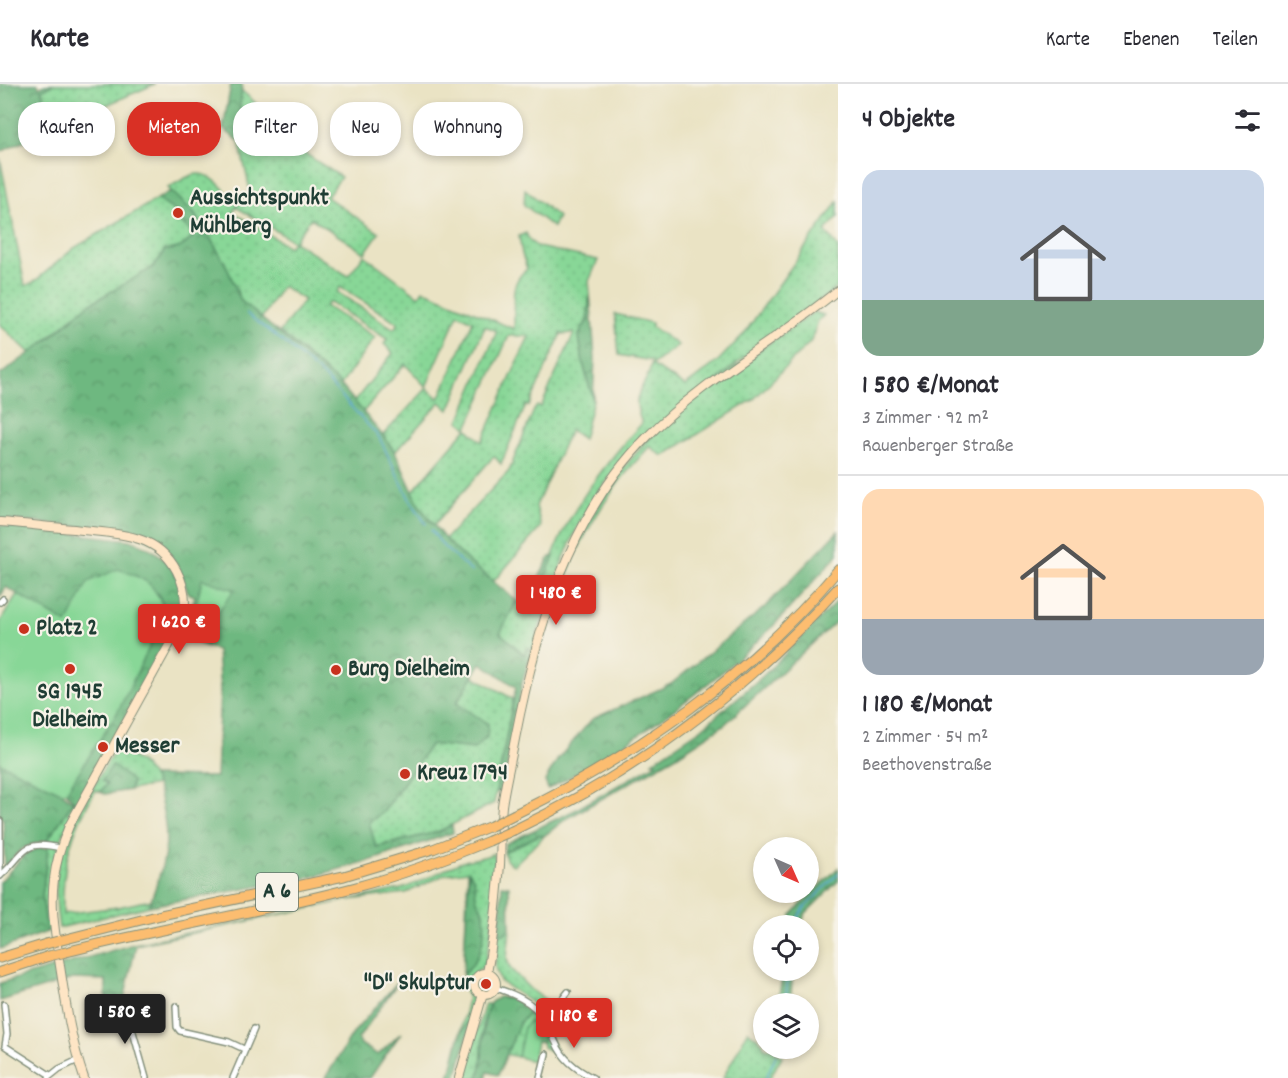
<!DOCTYPE html>
<html lang="de">
<head>
<meta charset="utf-8">
<style>
	body { margin:0; font-family:Dekko,sans-serif; background:#f2f2f3; color:#2b2b33; height:100vh; display:flex; flex-direction:column; font-size:22px; white-space:nowrap }
	* { box-sizing:border-box; margin:0 }
	p { font-size:20px; color:#7c7c81 }
	.icon { flex:none; width:33px; height:33px; fill:none; stroke:currentColor; stroke-width:2; stroke-linecap:round; stroke-linejoin:round }
	.map { position:relative; flex:1; overflow:hidden }
	.sheet { display:flex; flex-direction:column; background:#fff; width:450px }
	.sheet>* { flex:none }
	.guide { position:absolute; left:18px; top:18px; width:570px; height:54px; display:flex; gap:12px }
	.needle { width:39px; rotate:135deg }
	.controls { position:absolute; left:753px; top:753px; display:grid; gap:12px }
	.controls a { display:grid; place-items:center; width:66px; height:66px; border-radius:50%; background:#fff; box-shadow:0 3px 9px #0003; font-size:30px }
	.price { position:absolute; translate:-50% -51px; padding:0 14px; border-radius:6px; background:#d93025; color:#fff; font-size:20px; line-height:39px; filter:drop-shadow(0 2px 3px #0008) }
	.price::after { content:''; position:absolute; left:50%; top:36px; width:18px; height:14px; margin-left:-9px; background:inherit; clip-path:polygon(0 0,100% 0,50% 100%) }
	.price.selected { background:#222; color:#fff }
	ul { padding:0; list-style:none }
	li { display:grid; align-content:center; gap:12px; height:318px; padding:0 24px }
	li+li { border-top:2px solid #e1e1e2 }
	li span { display:grid; place-items:center; height:186px; border-radius:18px; color:#555 }
	li>.icon { margin-inline-start:auto }
	span .icon { width:108px; height:108px; fill:#fffc; stroke-width:1 }
	li b { font-size:26px }
	h2 { display:flex; justify-content:space-between; align-items:center; height:72px; padding:0 24px; font-size:26px }
	.tag { padding:0 21px; border-radius:24px; background:#fff; box-shadow:0 3px 9px #0003; font-size:21px; line-height:54px }
	.tag.selected { background:#d93025; color:#fff }
	header { display:flex; align-items:center; gap:36px; box-sizing:border-box; height:84px; padding:0 30px; background:#fff; border-bottom:2px solid #e1e1e2 }
	header strong { font-size:28px }
	nav { display:flex; gap:33px; margin-inline-start:auto; font-size:21px }
	main { display:flex; flex:1; min-height:0 }
	.map>svg:first-child { display:block }
	.grass { fill:url(#grass-dots); stroke:#548a66; stroke-width:1.5; fill-rule:evenodd }
	.forest { fill:url(#forest-crowns); stroke:#467a5a; stroke-width:1.5 }
	.park { fill:#88d797; stroke:#548a66; stroke-width:1.5 }
	.lines { fill:none; stroke-linecap:round; stroke-linejoin:round }
	.stream { stroke:#58a7d2; stroke-width:1.5 }
	.street-casing { stroke:#84907c; stroke-width:8 }
	.secondary-casing { stroke:#84907c; stroke-width:10 }
	.highway-casing { stroke:#84907c; stroke-width:11 }
	.street { stroke:#fff; stroke-width:5 }
	.secondary { stroke:#fee5c5; stroke-width:8 }
	.highway { stroke:#fcbd6f; stroke-width:9 }
	.highway-bridge-casing { stroke:#84907c; stroke-width:11; stroke-linecap:butt }
	.highway-bridge { stroke:#fcbd6f; stroke-width:9 }
	.poi-dot { fill:#c8321e; stroke:#f7f3e8; stroke-width:2 }
	.labels { text-anchor:middle; dominant-baseline:central; stroke-width:4.5; stroke-linejoin:round; paint-order:stroke }
	.shield { fill:#f7f3e8; stroke:#60746a; stroke-width:1.5 }
	.shield-label { font-size:22px; font-weight:bold; fill:#1f3d34 }
	.poi-label { font-size:24px; font-weight:bold; fill:#1f3d34; stroke:#f7f3e8; text-anchor:start }
</style>
</head>
<body>
<header>
<strong>Karte</strong>
<nav><a>Karte</a><a>Ebenen</a><a>Teilen</a></nav>
</header>
<main>
<div class="map">
<svg width="838" height="994" viewBox="0 0 838 994">
	<defs>
		<pattern id="grass-dots" width="8" height="8" patternUnits="userSpaceOnUse" patternTransform="scale(1.5)"><rect width="8" height="8" fill="#88d797"/><path d="M2 2h.1M6 6h.1" fill="none" stroke="#75b983" stroke-width="1.8" stroke-linecap="round"/></pattern>
		<pattern id="forest-crowns" width="20" height="18" patternUnits="userSpaceOnUse" patternTransform="scale(1.5)"><rect width="20" height="18" fill="#6eb880"/><path d="M2 6a3 3 0 1 1 6 0M12 15a3 3 0 1 1 6 0" fill="none" stroke="#5a976a"/></pattern>
	</defs>
	<rect width="100%" height="100%" fill="#f7f3e8"/>
	<filter id="ink" filterUnits="userSpaceOnUse"><feTurbulence type="fractalNoise" baseFrequency=".0167" numOctaves="2"/><feDisplacementMap in="SourceGraphic" scale="12" xChannelSelector="R" yChannelSelector="G"/><feConvolveMatrix kernelMatrix="1 2 1 2 8 2 1 2 1" color-interpolation-filters="sRGB"/></filter>
	<filter id="wash" filterUnits="userSpaceOnUse"><feTurbulence type="fractalNoise" baseFrequency=".008" numOctaves="4" result="noise"/><feDisplacementMap in="SourceGraphic" scale="24" xChannelSelector="R" yChannelSelector="G"/><feGaussianBlur stdDeviation="1.35" result="paint"/><feColorMatrix in="noise" values="0 0 0 0 0 0 0 0 0 0 0 0 0 0 0 0 0 1.4 0 .05"/><feComposite in="paint" operator="in"/></filter>
	<g filter="url(#wash)">
		<rect width="100%" height="100%" fill="#eae3c4"/>
		<g class="grass">
			<path d="M54,0H155L53,44V30L41,6Z"/>
			<path d="M241,6L287,47L307,46L305,53L295,63L341,93L327,113L379,149L365,169L311,134L294,157L348,192L364,171L419,212L423,206L514,245C516,222 506,201 527,185L522,170L519,152L526,149L530,157L538,163L598,176L589,197L590,209L587,238L582,244L579,252L583,279L593,316L583,355L570,346L536,422L541,443L494,497L469,478L445,455L509,387L534,326L537,322L541,323L574,249L561,250L529,322L526,321L501,380L494,372L434,441L420,423L413,407L467,344L459,337L497,247L485,242L449,326L440,318L395,368L383,351L427,304L439,315L473,237L458,230L426,303L405,280L363,328L354,318L393,269L384,260L387,255L329,218L325,222L375,253L341,301L280,248L304,216L282,202L262,234L241,217L226,181L210,154L193,128L168,104C175,100 182,95 190,92C209,83 226,108 238,121L250,106L239,57H243L245,52L239,40ZM236,123L293,157V158L289,163L233,128ZM340,203L398,239V240L394,245L337,208ZM509,252H529L482,358L467,344Z"/>
			<path d="M0,74L25,202L34,198L74,164L157,115L173,126C178,138 189,142 193,153L180,164L164,166C155,193 109,205 87,222C67,237 50,254 30,269L0,241Z"/>
			<path d="M525,105L558,133L553,143L524,121Z"/>
			<path d="M838,117V133L825,147L838,163V203L765,256L624,374L592,417L576,446L562,478L532,566L525,571L500,549L517,517L533,529C540,506 548,482 558,459C577,415 609,375 642,339C628,306 648,305 652,277L619,271L615,230L652,239V243L678,261L652,281L685,302L717,278L744,250Z"/>
			<path d="M814,228L824,231L818,237L811,257L754,315L663,372L655,367L650,362C603,410 570,472 550,537H548C566,479 592,421 631,375C682,316 751,273 814,228Z"/>
			<path d="M473,592L513,615L494,719L438,748L375,763L369,738L384,727L431,660L474,665L488,640L456,620Z"/>
			<path d="M115,665C137,674 145,679 157,701L130,706L132,697L107,700L100,708L96,706C71,747 61,781 63,830L118,823L151,816L149,822L59,844C56,825 55,807 57,788C62,749 96,700 115,665Z"/>
			<path d="M73,718L77,723C53,764 46,798 51,846L47,848L42,812L48,765L47,757Z"/>
			<path d="M539,751L544,752L514,781C507,779 505,775 504,768Z"/>
			<path d="M494,769L496,786L491,849L485,880L474,891L472,896L471,903L477,914L474,929L460,950L468,915L463,898L468,787L446,790L406,809L348,816L136,861L134,860L401,805C423,798 441,786 462,778C473,774 483,775 494,769Z"/>
			<path d="M510,844L507,875L510,884L530,905L553,921L547,929L500,897L495,883L499,850H504Z"/>
			<path d="M485,920H489L483,939L481,986L478,994H463Z"/>
			<path d="M532,926L543,940L555,965L551,967L543,963V959L522,954L518,973L505,970L520,938Z"/>
			<path d="M748,947L763,959L764,964L771,965L782,972L770,994H723Z"/>
		</g>
		<g class="forest">
			<path d="M0,0H38L39,3L45,0H54L41,6L53,30V44L0,68Z"/>
			<path d="M231,0H242C241,21 236,33 245,52L243,57H239L223,45Z"/>
			<path d="M171,107L193,128L210,154L226,181L241,217L341,301L383,352L395,368L420,423L445,455L469,478L517,517L500,549L524,571L527,563L532,566L522,599L502,709L496,708L516,603L481,579L456,619L488,640L487,653L474,665L431,660L384,727L369,738L376,763L437,748L452,741L453,749L375,775L311,793L149,822C162,784 172,764 162,723C160,712 158,702 152,692L216,693L220,607L217,566L182,553L195,512L188,509C177,474 167,460 130,448L0,435V291L53,252L88,221L152,184L162,172L164,166C177,167 184,162 193,153L189,145L178,137L173,126L157,115Z"/>
			<path d="M590,209L595,274L593,316L583,279L579,252L582,244L587,238Z"/>
			<path d="M0,441L129,456C171,468 192,502 176,544L77,721L66,708L117,629L166,529L158,509L88,499L67,540L6,503L0,513Z"/>
			<path d="M838,447V470L835,474C811,499 789,527 764,551C699,612 626,663 548,705L545,697L558,675L592,635L671,600L765,523Z"/>
			<path d="M550,473H554L541,502L533,530L520,519L538,495Z"/>
			<path d="M838,516V536L724,641L675,673L566,735L544,752L539,751L504,768L505,760L575,726L657,679L652,678L701,645L764,591Z"/>
			<path d="M0,679L61,708L73,718L47,757C22,762 20,764 5,784L3,735L0,733Z"/>
			<path d="M112,681L132,697L130,706L105,710L100,708L107,700L102,697Z"/>
			<path d="M42,763L48,765L42,812L47,848L0,865V798L26,769Z"/>
			<path d="M838,784V797L806,829L800,841H792L791,831Z"/>
			<path d="M469,787C476,796 475,801 476,813C477,819 483,824 484,830C487,852 480,877 463,891Z"/>
			<path d="M502,801L509,802L510,844L504,850H499Z"/>
			<path d="M134,860L136,861L124,916L106,915V896L73,895L0,917V899Z"/>
			<path d="M783,887H793L790,919H778Z"/>
			<path d="M401,894L358,955L359,959L378,971L401,949L370,994H325L354,948Z"/>
			<path d="M499,913L511,914L532,926L520,938L498,991L488,988L486,994H478C487,970 478,943 491,918Z"/>
			<path d="M474,929L456,994H449L460,950Z"/>
		</g>
		<g class="park">
			<path d="M118,485C149,496 154,499 166,529L117,629L66,708H61L0,679V538L17,510L67,540L88,498Z"/>
			<path d="M202,495L234,506L213,535L195,526Z"/>
			<path d="M529,938L534,939L543,951V958L537,957L533,977L518,973L524,943Z"/>
		</g>
		<g class="lines">
			<g class="stream">
				<path d="M247,230L285,259L322,291L379,353L409,414L426,440"/>
				<path d="M431,446L444,463L472,488"/>
				<path d="M797,835L805,823L838,790"/>
				<path d="M785,920L789,886"/>
				<path d="M779,965V964"/>
				<path d="M766,994L776,971"/>
			</g>
		</g>
	</g>
	<g filter="url(#ink)">
		<g class="lines">
			<g class="street-casing">
				<g id="street">
					<path d="M0,518L3,515"/>
					<path d="M0,737V792"/>
					<path d="M0,792C25,771 21,754 60,764"/>
					<path d="M496,904C514,910 531,917 543,933C549,941 552,951 556,959C563,976 577,986 593,994"/>
					<path d="M4,920L7,950L5,962L50,991"/>
					<path d="M176,922L177,943L180,947L229,958L244,965"/>
					<path d="M126,923L146,994"/>
					<path d="M544,934L553,927L568,908"/>
					<path d="M49,993L59,985L78,976"/>
					<path d="M233,994L254,945"/>
					<path d="M540,994L546,970"/>
				</g>
			</g>
			<g class="secondary-casing">
				<g id="secondary">
					<path d="M0,438C25,440 49,443 74,445C95,448 119,448 139,455C173,466 191,502 183,536L69,742C62,759 56,776 54,795C50,825 56,853 60,882C66,921 71,957 84,994"/>
					<path d="M487,889C494,853 497,817 500,781C501,761 500,741 502,722C505,700 511,677 515,655C536,547 568,432 648,352C704,295 776,257 838,206"/>
					<circle cx="485" cy="900" r="11"/>
					<path d="M459,994L483,910"/>
				</g>
			</g>
			<g class="highway-casing">
				<g id="highway">
					<path d="M515,730C637,671 751,590 838,486"/>
					<path d="M514,746C637,688 747,605 838,504"/>
					<path d="M58,857L161,831L344,792L433,765L491,742"/>
					<path d="M62,869C159,844 259,829 356,803C401,791 445,775 489,757"/>
					<path d="M0,874L46,860"/>
					<path d="M0,888L49,872"/>
				</g>
			</g>
			<use href="#street" class="street"/>
			<use href="#secondary" class="secondary"/>
			<use href="#highway" class="highway"/>
			<g class="highway-bridge-casing">
				<g id="highway-bridge">
					<path d="M491,742L515,730"/>
					<path d="M489,757L514,746"/>
					<path d="M46,860L58,857"/>
					<path d="M49,872L62,869"/>
				</g>
			</g>
			<use href="#highway-bridge" class="highway-bridge"/>
		</g>
	</g>
	<g class="poi-dot">
		<circle cx="178" cy="129" r="6"/>
		<circle cx="24" cy="545" r="6"/>
		<circle cx="70" cy="585" r="6"/>
		<circle cx="336" cy="586" r="6"/>
		<circle cx="103" cy="663" r="6"/>
		<circle cx="405" cy="690" r="6"/>
		<circle cx="486" cy="900" r="6"/>
	</g>
	<g class="labels">
		<rect class="shield" x="256" y="789" width="42" height="38" rx="4.5"/>
		<g class="shield-label">
			<text x="277" y="808">A 6</text>
		</g>
		<g class="poi-label">
			<text x="190" y="115">Aussichtspunkt<tspan x="190" dy="28">Mühlberg</tspan></text>
			<text x="36" y="545">Platz 2</text>
			<text x="348" y="586">Burg Dielheim</text>
			<text x="70" y="609" text-anchor="middle">SG 1945<tspan x="70" dy="28">Dielheim</tspan></text>
			<text x="115" y="663">Messer</text>
			<text x="417" y="690">Kreuz 1794</text>
			<text x="474" y="900" text-anchor="end">"D" Skulptur</text>
		</g>
	</g>
</svg>
<div class="controls">
<a><svg class="needle" viewBox="-14 -14 28 28"><path d="M0-13l5 13h-10z" fill="#e53935"/><path d="M0 13l5-13h-10z" fill="#7c7c81"/></svg></a>
<a><svg class="icon" aria-label="locate" viewBox="0 0 24 24"><circle cx="12" cy="12" r="6"/><path d="M12 2v4M12 18v4M2 12h4M18 12h4"/></svg></a>
<a><svg class="icon" aria-label="layers" viewBox="0 0 24 24"><path d="M12 4l9 5-9 5-9-5zM3 14l9 5 9-5"/></svg></a>
</div>
<b class="price" style="left:556px;top:542px">1 480 €</b>
<b class="price" style="left:179px;top:571px">1 620 €</b>
<b class="price selected" style="left:125px;top:961px">1 580 €</b>
<b class="price" style="left:574px;top:965px">1 180 €</b>
<div class="guide">
<a class="tag">Kaufen</a>
<a class="tag selected">Mieten</a>
<a class="tag">Filter</a>
<a class="tag">Neu</a>
<a class="tag">Wohnung</a>
</div>
</div>
<section class="sheet">
<h2>4 Objekte<svg class="icon" aria-label="filters" viewBox="0 0 24 24"><path d="M4 7h16M4 17h16"/><circle cx="9" cy="7" r="2"/><circle cx="15" cy="17" r="2"/></svg></h2>
<ul>
<li><span style="background:linear-gradient(#c9d6e8 70%,#7fa58c 0)"><svg class="icon" aria-label="home" viewBox="0 0 24 24"><path d="M3 11l9-7 9 7M6 9v11h12V9"/></svg></span><div><b>1 580 €/Monat</b><p>3 Zimmer · 92 m²</p><p>Rauenberger Straße</p></div></li>
<li><span style="background:linear-gradient(#ffd9b3 70%,#9aa5b1 0)"><svg class="icon" aria-label="home" viewBox="0 0 24 24"><path d="M3 11l9-7 9 7M6 9v11h12V9"/></svg></span><div><b>1 180 €/Monat</b><p>2 Zimmer · 54 m²</p><p>Beethovenstraße</p></div></li>
</ul>
</section>
</main>
</body>
</html>
